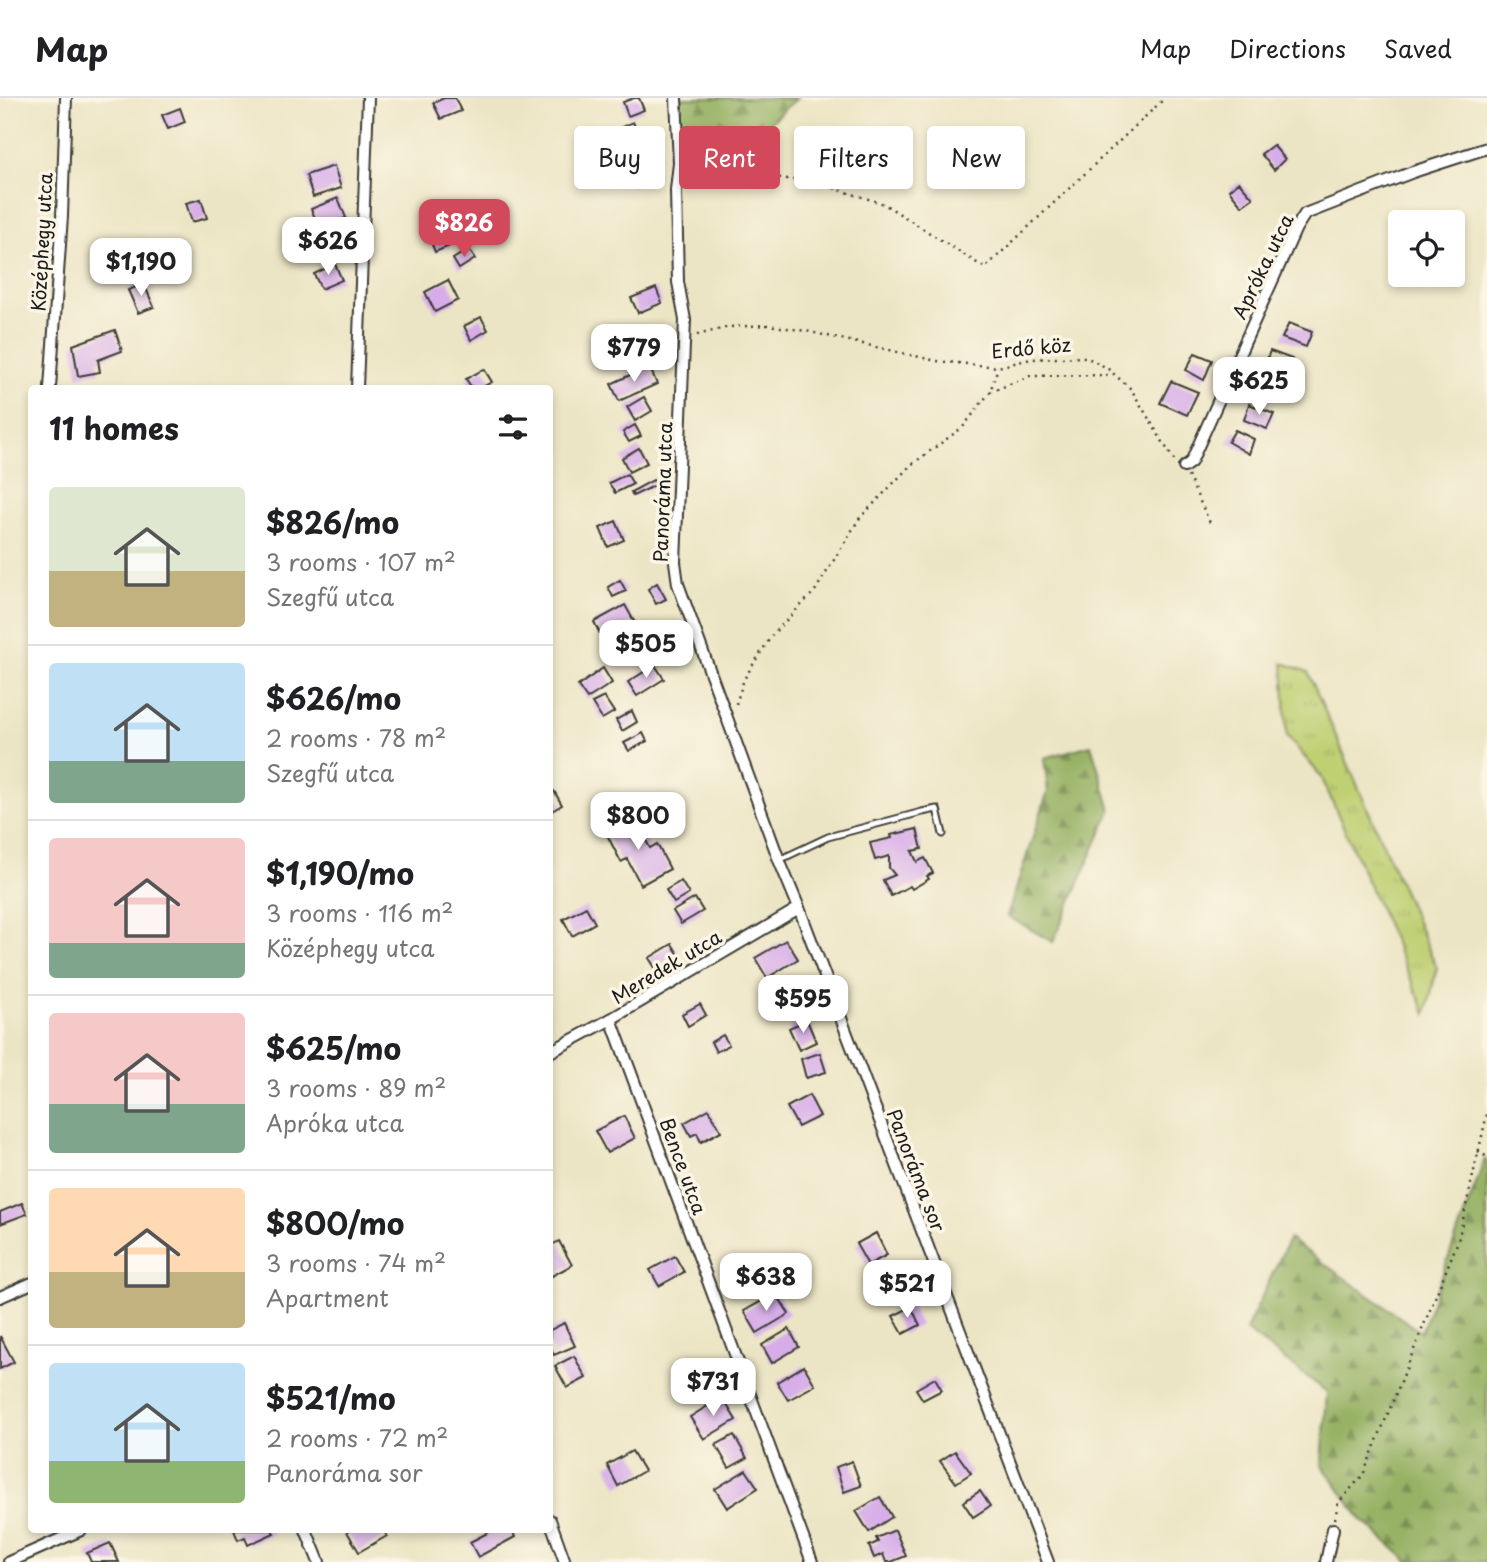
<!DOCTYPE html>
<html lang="en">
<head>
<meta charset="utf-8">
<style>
	body { margin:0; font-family:"Playpen Sans",sans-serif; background:#f2f2f2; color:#202124; height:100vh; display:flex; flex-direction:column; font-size:26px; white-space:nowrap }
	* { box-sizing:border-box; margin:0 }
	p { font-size:23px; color:#757577 }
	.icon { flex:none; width:38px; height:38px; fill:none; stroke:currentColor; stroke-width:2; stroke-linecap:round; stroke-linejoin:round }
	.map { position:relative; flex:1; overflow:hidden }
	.panel { position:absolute; left:28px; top:287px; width:525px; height:1148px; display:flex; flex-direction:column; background:#fff; border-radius:7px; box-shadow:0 4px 10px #0003 }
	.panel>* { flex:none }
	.banner { position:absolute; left:574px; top:28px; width:665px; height:63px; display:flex; gap:14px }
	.buttons { position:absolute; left:1388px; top:112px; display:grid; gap:14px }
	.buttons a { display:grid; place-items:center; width:77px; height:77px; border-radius:7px; background:#fff; box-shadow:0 4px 10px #0003; font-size:35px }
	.price { position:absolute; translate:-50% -60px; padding:0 16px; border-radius:14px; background:#fff; color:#222; font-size:23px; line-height:46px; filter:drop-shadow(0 2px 4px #0008) }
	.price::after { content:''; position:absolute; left:50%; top:42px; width:21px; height:16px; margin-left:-10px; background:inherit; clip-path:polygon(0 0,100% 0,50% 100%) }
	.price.selected { background:#d1495b; color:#fff }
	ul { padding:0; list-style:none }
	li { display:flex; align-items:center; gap:21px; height:175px; padding:0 21px }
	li+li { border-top:2px solid #e0e0e0 }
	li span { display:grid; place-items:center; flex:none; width:196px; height:140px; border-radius:7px; color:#555 }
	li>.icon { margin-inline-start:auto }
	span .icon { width:84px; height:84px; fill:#fffc; stroke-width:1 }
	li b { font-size:30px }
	h2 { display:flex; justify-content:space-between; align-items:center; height:84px; padding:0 21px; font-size:30px }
	.pill { padding:0 24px; border-radius:7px; background:#fff; box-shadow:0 4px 10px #0003; font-size:24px; line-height:63px }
	.pill.selected { background:#d1495b; color:#fff }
	header { display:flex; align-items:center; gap:42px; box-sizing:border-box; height:98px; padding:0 35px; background:#fff; border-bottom:2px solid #e0e0e0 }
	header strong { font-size:33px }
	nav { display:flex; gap:38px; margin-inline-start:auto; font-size:24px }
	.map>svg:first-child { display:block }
	.grass { fill:url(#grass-tufts); stroke:#6e7648; stroke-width:2 }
	.forest { fill:url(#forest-firs); stroke:#5a6740; stroke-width:2 }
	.building { fill:#d7ade9 }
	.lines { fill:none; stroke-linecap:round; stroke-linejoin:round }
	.service-casing { stroke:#3b3a35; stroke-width:9 }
	.minor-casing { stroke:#3b3a35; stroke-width:14 }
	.path { stroke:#3b3a35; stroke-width:2.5; stroke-dasharray:2 5; stroke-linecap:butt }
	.service { stroke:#fff; stroke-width:5 }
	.minor { stroke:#fff; stroke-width:10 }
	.labels { text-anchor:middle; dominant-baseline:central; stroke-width:7; stroke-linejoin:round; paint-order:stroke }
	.street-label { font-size:19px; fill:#1c1c1c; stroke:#fcf5e5 }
</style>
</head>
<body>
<header>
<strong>Map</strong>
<nav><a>Map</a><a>Directions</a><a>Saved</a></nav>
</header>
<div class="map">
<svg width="1487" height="1464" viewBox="0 0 1487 1464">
	<defs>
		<pattern id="grass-tufts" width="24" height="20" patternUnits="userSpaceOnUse" patternTransform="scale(1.75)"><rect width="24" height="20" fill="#bfd073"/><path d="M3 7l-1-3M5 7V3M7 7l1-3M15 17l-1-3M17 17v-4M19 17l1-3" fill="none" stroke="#a4b263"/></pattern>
		<pattern id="forest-firs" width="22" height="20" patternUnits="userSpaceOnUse" patternTransform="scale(1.75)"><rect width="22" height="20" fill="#97b265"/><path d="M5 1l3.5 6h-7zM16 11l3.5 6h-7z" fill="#7a9052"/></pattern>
	</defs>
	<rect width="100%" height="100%" fill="#fcf5e5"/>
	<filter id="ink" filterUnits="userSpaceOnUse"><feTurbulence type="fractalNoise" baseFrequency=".0143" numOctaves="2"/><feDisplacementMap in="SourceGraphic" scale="14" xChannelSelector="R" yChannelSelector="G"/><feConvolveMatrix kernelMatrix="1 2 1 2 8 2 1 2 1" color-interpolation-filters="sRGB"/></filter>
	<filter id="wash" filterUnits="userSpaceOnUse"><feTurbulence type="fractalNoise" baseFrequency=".00686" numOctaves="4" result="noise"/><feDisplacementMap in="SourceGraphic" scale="28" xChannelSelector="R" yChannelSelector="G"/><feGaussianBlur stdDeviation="1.57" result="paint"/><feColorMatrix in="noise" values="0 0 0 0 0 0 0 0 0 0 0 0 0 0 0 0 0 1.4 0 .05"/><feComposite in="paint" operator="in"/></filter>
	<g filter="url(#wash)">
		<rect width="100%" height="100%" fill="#ece5c5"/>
		<path class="grass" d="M1283,565L1308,574L1437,870L1426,916L1321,678L1287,638Z"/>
		<g class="forest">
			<path d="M676,0H797L746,46L678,42Z"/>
			<path d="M1091,647L1111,712L1053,844L1007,818L1048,693L1044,660Z"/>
			<path d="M1485,1061L1487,1065V1464H1409L1361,1421L1322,1367L1327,1294L1246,1232L1289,1141L1421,1234Z"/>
		</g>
		<g id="blocks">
			<g class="building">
				<path d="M444,0H455L461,13L441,21L433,5Z"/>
				<path d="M634,0H639L644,12L628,18L623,4Z"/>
				<path d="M180,10L185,24L168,31L162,17Z"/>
				<path d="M633,24L638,36L622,43L617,31Z"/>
				<path d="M1273,47L1285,61L1274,72L1261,56Z"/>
				<path d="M635,67L643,83L631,90L622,73Z"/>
				<path d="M334,68L341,90L313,99L306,77Z"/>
				<path d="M1239,84L1253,100L1242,108L1229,92Z"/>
				<path d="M338,100L346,120L320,131L311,111Z"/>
				<path d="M201,101L207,120L192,124L186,105Z"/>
				<path d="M439,115L452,147L435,154L422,122Z"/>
				<path d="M469,151L475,161L459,171L453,161Z"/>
				<path d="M335,166L342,182L321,191L314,176Z"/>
				<path d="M448,182L458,202L435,214L425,194Z"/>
				<path d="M144,186L154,209L138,215L128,192Z"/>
				<path d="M656,190L662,205L638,215L631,200Z"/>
				<path d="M481,219L488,232L471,242L464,228Z"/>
				<path d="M1289,225L1312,234L1306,249L1282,240Z"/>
				<path d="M115,232L122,253L98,262L100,274L78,278L73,247Z"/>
				<path d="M1270,253L1292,261L1287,274L1265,266Z"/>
				<path d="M1195,255L1212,262L1204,282L1186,272Z"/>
				<path d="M649,268L657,286L619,303L611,286Z"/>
				<path d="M484,271L492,284L481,290H472L466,281Z"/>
				<path d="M1171,283L1198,294L1187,317L1160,305Z"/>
				<path d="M644,299L652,313L635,323L627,309Z"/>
				<path d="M1249,306L1274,316L1267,331L1244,322Z"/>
				<path d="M635,327L641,338L629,344L623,334Z"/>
				<path d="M1235,332L1254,341L1249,356L1228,344Z"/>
				<path d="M639,350L647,365L629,374L622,360Z"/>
				<path d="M627,376L633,386L615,395L609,385Z"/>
				<path d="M653,382L656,387L633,398L631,394Z"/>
				<path d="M616,423L624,442L608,449L600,430Z"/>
				<path d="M620,482L626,493L613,499L608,489Z"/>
				<path d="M657,485L666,501L656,506L648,491Z"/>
				<path d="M625,507L634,523L602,540L594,524Z"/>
				<path d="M614,540L620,550L608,557L602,546Z"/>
				<path d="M655,567L664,581L637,598L628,584Z"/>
				<path d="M603,570L612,585L587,601L578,588Z"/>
				<path d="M604,599L614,614L602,621L592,605Z"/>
				<path d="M632,613L637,624L622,633L616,622Z"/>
				<path d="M643,635L647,643L629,653L624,645Z"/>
				<path d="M554,693L562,707L550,714V695Z"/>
				<path d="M634,720L650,750L657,746L670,771L641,787L627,761L621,764L606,735Z"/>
				<path d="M917,731L922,751L912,753L917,764L925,760L933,775L927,778L929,781L912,791L910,788L891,798L883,782L895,777L889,770V758L875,762L870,745L892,740L891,737Z"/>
				<path d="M681,783L689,796L674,805L666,792Z"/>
				<path d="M695,800L703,813L681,826L673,813Z"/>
				<path d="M586,809L595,825L572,838L563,821Z"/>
				<path d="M786,842L798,861L767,880L755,860Z"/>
				<path d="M672,846L682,862L659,876L649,860Z"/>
				<path d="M700,906L706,917L688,928L682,916Z"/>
				<path d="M807,922L816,944L799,952L789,930Z"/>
				<path d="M723,937L729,947L716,954L711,944Z"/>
				<path d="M820,955L826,974L806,980L801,961Z"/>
				<path d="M809,997L820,1018L798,1029L787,1009Z"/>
				<path d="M709,1011L721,1033L701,1044L697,1035L691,1038L684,1025Z"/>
				<path d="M624,1018L635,1040L607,1055L595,1033Z"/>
				<path d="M22,1105L27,1116L0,1126V1114Z"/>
				<path d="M876,1135L887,1157L868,1167L856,1146Z"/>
				<path d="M559,1143L572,1167L550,1179V1148Z"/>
				<path d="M675,1158L684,1174L659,1188L650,1172Z"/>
				<path d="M897,1171L907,1190L884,1202L873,1184Z"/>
				<path d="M776,1195L789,1216L757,1235L744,1213Z"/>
				<path d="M911,1209L920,1227L903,1236L893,1218Z"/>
				<path d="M564,1225L575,1248L554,1257L550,1248V1232Z"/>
				<path d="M789,1231L799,1249L772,1265L762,1247Z"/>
				<path d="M0,1238L14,1264L0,1271Z"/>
				<path d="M574,1258L586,1280L567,1290L555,1268Z"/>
				<path d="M804,1268L815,1287L788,1302L777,1284Z"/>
				<path d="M935,1280L942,1292L923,1302L916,1291Z"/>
				<path d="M722,1299L736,1322L704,1341L690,1319Z"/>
				<path d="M734,1337L747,1360L729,1370L716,1347Z"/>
				<path d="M632,1353L644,1373L618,1388L607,1367Z"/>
				<path d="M955,1353L971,1375L956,1385L940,1363Z"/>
				<path d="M852,1363L861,1388L844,1394L836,1369Z"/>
				<path d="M746,1372L758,1390L727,1410L715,1391Z"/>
				<path d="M980,1393L990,1408L973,1419L963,1404Z"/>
				<path d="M880,1399L892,1419L869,1434L856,1413Z"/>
				<path d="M234,1432H272L274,1435L248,1447L245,1439L238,1442Z"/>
				<path d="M346,1432H383L387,1438L359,1454Z"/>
				<path d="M493,1432H512L515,1439L478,1459L470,1444Z"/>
				<path d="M895,1432L906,1458L891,1464H886L883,1456L874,1460L869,1448L878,1444L876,1440Z"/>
				<path d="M110,1445L119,1464H91L87,1455Z"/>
			</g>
		</g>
	</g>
	<g filter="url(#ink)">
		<use href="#blocks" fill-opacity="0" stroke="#3b3a35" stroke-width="2"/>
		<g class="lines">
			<g class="service-casing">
				<path id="service" d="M779,762L828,739L922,714L937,711L943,736"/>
			</g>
			<g class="minor-casing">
				<g id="minor">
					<path d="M676,0L679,65L676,92L678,184L685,222L675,464L678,486L779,762L799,810L1048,1464"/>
					<path d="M50,290L62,118L66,0"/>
					<path d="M357,290L368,0"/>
					<path d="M1184,369L1191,364L1296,130L1305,116L1413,74L1487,50"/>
					<path d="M611,921L812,1464"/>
					<path d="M550,954L611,921L799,810"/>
					<path d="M0,1199L32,1185"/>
					<path d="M550,1422L565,1464"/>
					<path d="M306,1432L319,1464"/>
					<path d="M9,1464L81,1432"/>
					<path d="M1326,1464L1333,1431"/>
				</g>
			</g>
			<g class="path">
				<path d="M689,66L821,86L884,106L985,170L1165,0"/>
				<path d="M697,237L729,229L768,227L806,233L937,263L998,269L1031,261L1086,259L1107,270L1131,291L1175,364"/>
				<path d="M990,294L1030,278L1113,277"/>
				<path d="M1188,378L1211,427"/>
				<path d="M736,606L744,581L772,537L815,493L859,421L911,367L963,329L990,294L998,269"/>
				<path d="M1478,1053L1487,1059"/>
				<path d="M1335,1421L1338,1405L1363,1377L1458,1143L1487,1016"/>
			</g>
			<use href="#service" class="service"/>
			<use href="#minor" class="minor"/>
		</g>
	</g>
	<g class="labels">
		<g class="street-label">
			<text transform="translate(41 144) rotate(-87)">Középhegy utca</text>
			<text transform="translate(1262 168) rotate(-64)">Apróka utca</text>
			<text transform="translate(1031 249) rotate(-5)">Erdő köz</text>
			<text transform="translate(662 394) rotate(-88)">Panoráma utca</text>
			<text transform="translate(666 868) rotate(-31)">Meredek utca</text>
			<text transform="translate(684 1068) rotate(70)">Bence utca</text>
			<text transform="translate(917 1072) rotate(69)">Panoráma sor</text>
		</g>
	</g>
</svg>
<div class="buttons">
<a><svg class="icon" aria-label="locate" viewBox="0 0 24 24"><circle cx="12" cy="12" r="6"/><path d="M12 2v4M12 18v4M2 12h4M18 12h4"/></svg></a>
</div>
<b class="price selected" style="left:464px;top:161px">$826</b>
<b class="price" style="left:328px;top:179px">$626</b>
<b class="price" style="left:141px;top:200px">$1,190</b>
<b class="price" style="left:634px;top:286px">$779</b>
<b class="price" style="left:1259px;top:319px">$625</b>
<b class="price" style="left:646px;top:582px">$505</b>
<b class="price" style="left:638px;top:754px">$800</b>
<b class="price" style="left:803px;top:937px">$595</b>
<b class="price" style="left:766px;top:1215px">$638</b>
<b class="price" style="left:907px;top:1222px">$521</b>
<b class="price" style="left:713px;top:1320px">$731</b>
<div class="banner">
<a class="pill">Buy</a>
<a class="pill selected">Rent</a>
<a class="pill">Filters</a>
<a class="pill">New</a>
</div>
<section class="panel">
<h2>11 homes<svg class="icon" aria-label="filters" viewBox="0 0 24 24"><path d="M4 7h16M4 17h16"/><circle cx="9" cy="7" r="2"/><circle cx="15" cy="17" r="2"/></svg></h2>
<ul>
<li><span style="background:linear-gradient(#dfe7d0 60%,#c2b280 0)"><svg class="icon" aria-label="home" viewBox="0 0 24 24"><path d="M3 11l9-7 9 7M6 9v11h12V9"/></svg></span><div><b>$826/mo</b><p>3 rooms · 107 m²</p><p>Szegfű utca</p></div></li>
<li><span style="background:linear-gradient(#bfe0f5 70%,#7fa58c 0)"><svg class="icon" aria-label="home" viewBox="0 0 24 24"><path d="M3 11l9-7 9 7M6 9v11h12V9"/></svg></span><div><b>$626/mo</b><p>2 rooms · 78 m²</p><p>Szegfű utca</p></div></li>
<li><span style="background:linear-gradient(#f6c9c9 75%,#7fa58c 0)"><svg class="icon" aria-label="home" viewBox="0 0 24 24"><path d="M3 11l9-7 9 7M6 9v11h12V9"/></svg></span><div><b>$1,190/mo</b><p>3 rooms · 116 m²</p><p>Középhegy utca</p></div></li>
<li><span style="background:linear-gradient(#f6c9c9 65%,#7fa58c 0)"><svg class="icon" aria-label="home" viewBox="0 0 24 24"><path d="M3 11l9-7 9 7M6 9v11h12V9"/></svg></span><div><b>$625/mo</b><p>3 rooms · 89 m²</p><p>Apróka utca</p></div></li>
<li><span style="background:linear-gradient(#ffd9b3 60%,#c2b280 0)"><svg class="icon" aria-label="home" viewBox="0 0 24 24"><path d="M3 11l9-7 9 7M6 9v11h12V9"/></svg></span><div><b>$800/mo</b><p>3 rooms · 74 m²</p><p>Apartment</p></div></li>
<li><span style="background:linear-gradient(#bfe0f5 70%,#8fb573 0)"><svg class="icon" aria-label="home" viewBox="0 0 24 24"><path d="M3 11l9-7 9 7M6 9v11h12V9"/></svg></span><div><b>$521/mo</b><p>2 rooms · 72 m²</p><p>Panoráma sor</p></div></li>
</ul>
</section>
</div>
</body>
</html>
